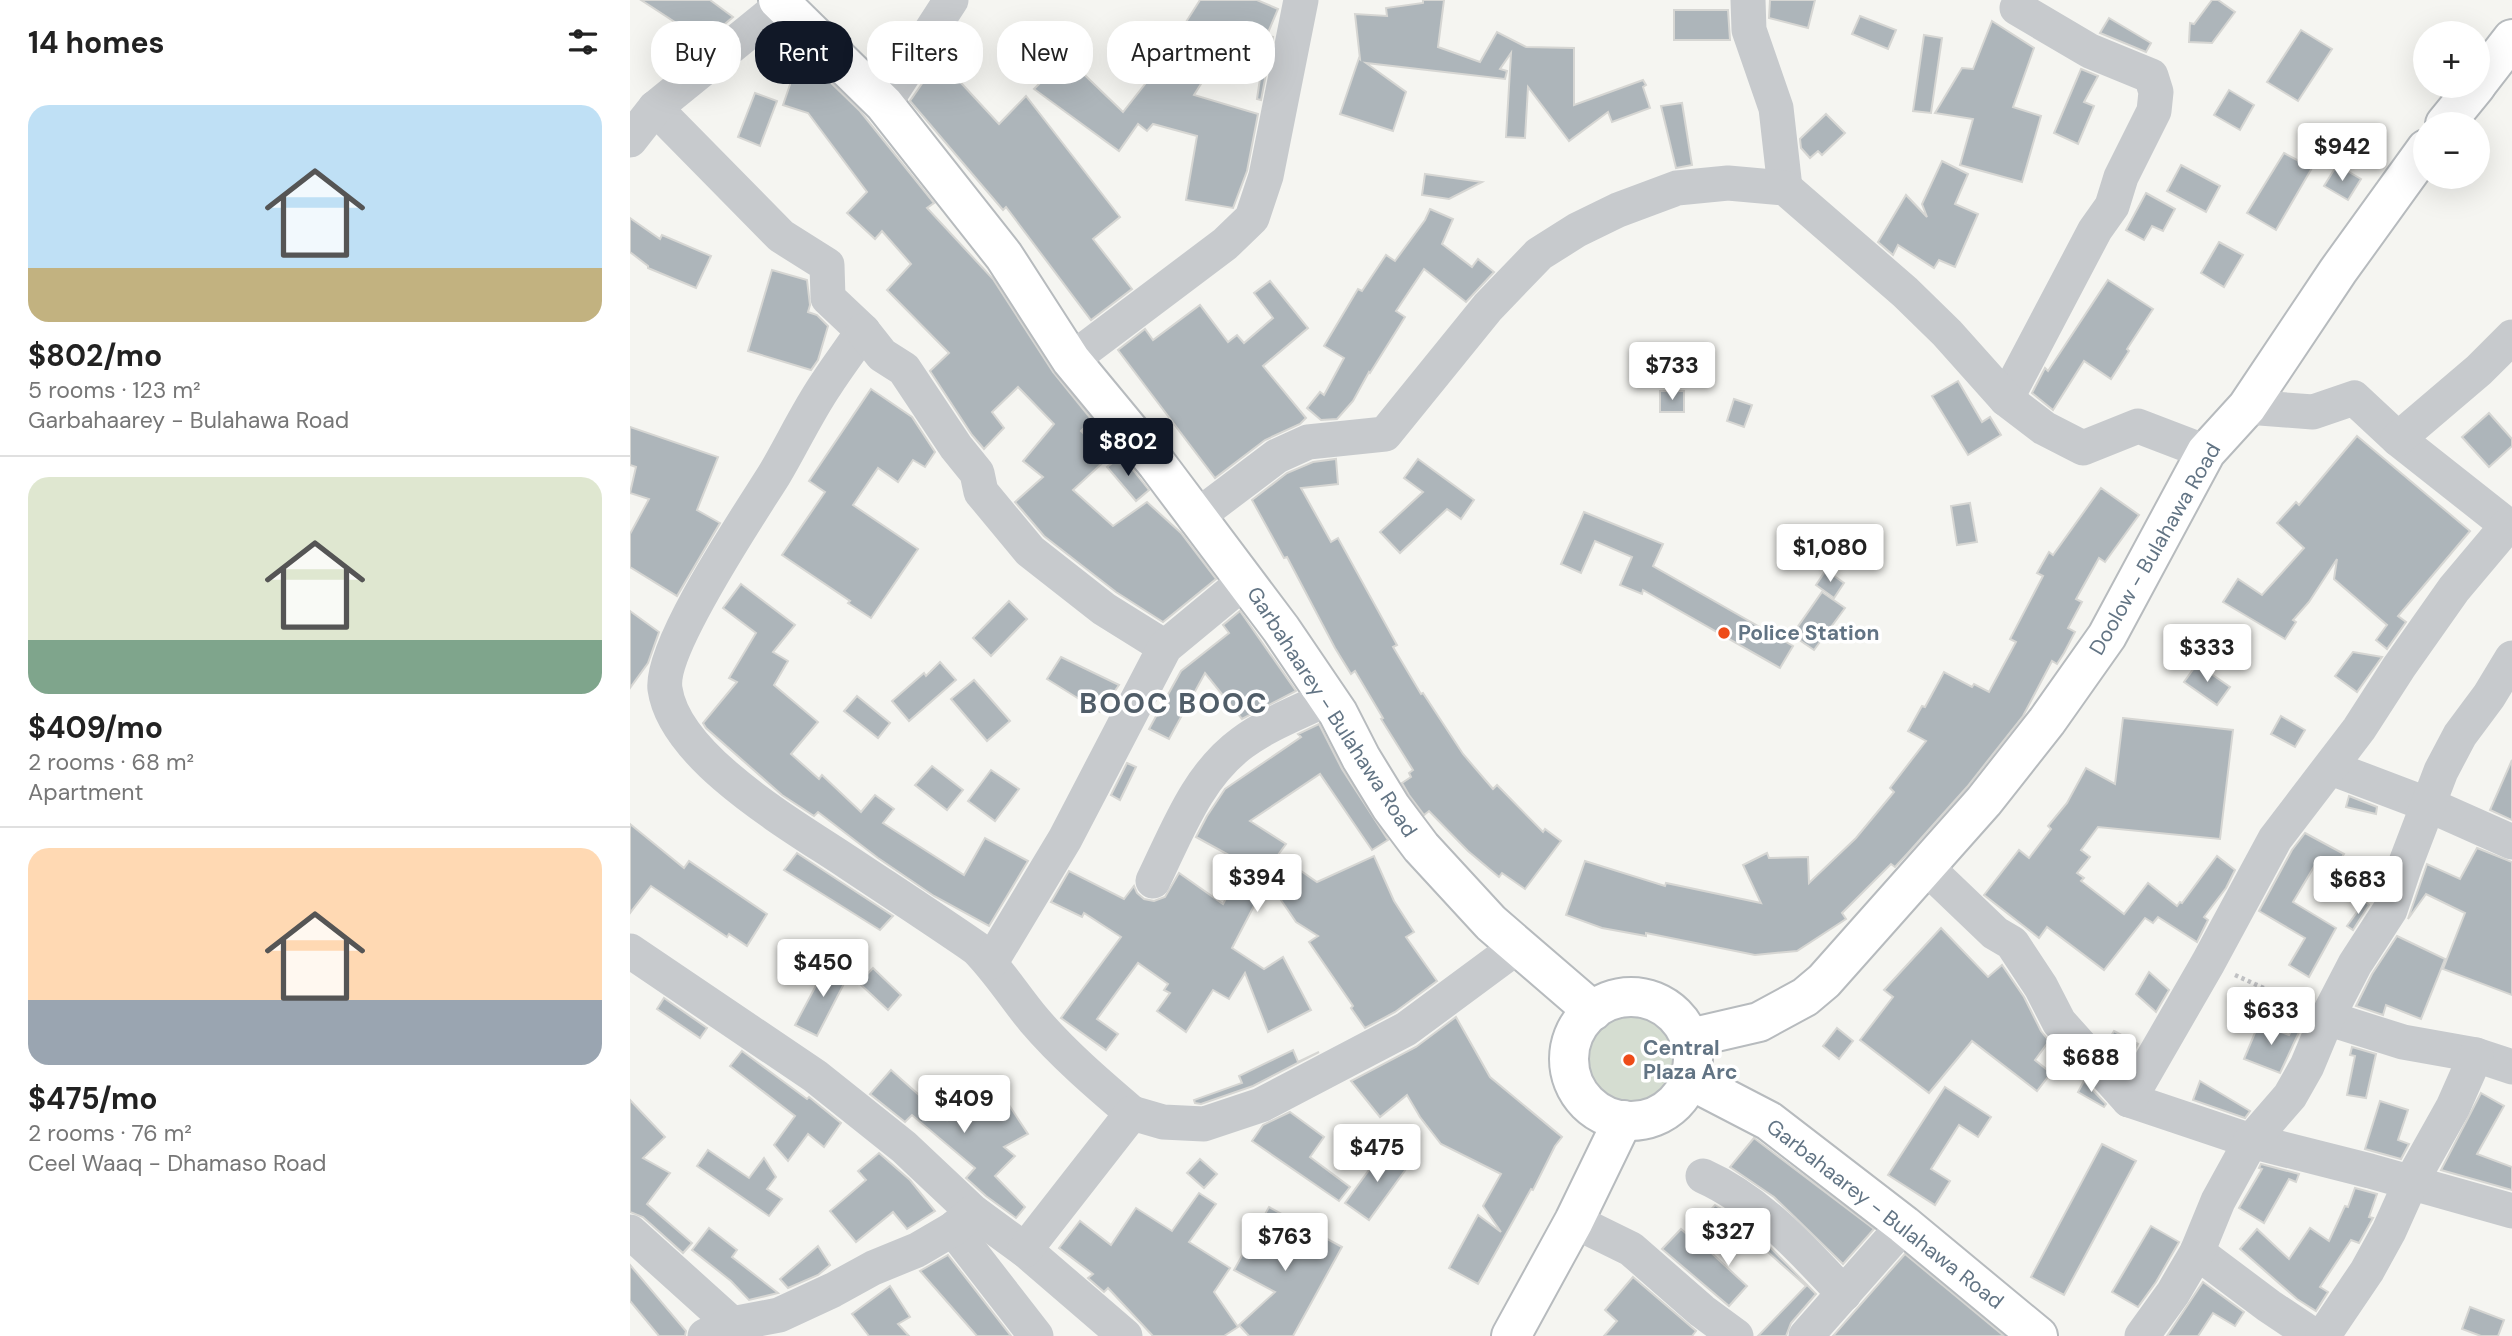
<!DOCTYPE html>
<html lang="en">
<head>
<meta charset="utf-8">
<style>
	body { margin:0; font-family:"DM Sans",sans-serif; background:#f2f2f2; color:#222; height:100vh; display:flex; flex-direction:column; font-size:26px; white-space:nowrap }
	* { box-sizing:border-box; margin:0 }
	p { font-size:23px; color:#767676 }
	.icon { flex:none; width:38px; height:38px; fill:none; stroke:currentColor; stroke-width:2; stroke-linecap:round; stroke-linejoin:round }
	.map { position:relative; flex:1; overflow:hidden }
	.sheet { display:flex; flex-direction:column; background:#fff; width:630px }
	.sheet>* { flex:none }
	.hud { position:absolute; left:21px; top:21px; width:665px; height:63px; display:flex; gap:14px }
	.controls { position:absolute; left:1783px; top:21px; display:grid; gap:14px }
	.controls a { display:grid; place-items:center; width:77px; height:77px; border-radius:50%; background:#fff; box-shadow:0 7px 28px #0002; font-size:35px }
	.price { position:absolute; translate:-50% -60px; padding:0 16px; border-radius:7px; background:#fff; color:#222; font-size:23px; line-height:46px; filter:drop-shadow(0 2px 4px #0008) }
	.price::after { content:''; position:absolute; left:50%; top:42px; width:21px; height:16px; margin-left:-10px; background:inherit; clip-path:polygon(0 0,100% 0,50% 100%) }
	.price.current { background:#111827; color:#fff }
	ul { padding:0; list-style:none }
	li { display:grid; align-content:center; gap:14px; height:371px; padding:0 28px }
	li+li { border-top:2px solid #e0e0e0 }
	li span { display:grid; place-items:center; height:217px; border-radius:21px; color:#555 }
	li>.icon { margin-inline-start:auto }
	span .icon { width:126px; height:126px; fill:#fffc; stroke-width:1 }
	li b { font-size:30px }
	h2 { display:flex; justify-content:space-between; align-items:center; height:84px; padding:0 28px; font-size:30px }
	.pill { padding:0 24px; border-radius:28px; background:#fff; box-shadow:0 7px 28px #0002; font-size:24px; line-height:63px }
	.pill.current { background:#111827; color:#fff }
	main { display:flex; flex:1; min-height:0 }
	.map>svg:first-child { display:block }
	.green { fill:#d5ddd1 }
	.building { fill:#adb5ba; stroke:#d6d6d3; stroke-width:2 }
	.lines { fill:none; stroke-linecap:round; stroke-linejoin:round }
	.major-casing { stroke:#b7bbbe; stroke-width:42 }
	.path { stroke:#c0c1c3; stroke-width:4.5; stroke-dasharray:3.5 3.5; stroke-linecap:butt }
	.minor { stroke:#c7cacd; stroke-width:35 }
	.major { stroke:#fff; stroke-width:38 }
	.poi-dot { fill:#ee4b18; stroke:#fff; stroke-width:2.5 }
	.labels { text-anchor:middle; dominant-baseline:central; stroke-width:7; stroke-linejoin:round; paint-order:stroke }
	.street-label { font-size:21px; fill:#627484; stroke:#fff }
	.poi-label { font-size:21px; font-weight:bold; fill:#627484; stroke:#fff; text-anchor:start }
	.district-label { font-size:28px; font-weight:bold; letter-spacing:2px; fill:#505d68; stroke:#fff }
</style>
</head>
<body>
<main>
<section class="sheet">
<h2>14 homes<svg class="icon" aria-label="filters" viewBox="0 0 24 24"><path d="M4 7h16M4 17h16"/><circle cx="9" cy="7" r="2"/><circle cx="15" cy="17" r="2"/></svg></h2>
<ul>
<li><span style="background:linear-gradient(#bfe0f5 75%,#c2b280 0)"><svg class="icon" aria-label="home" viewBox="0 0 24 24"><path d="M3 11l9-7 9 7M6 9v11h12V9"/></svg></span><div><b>$802/mo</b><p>5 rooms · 123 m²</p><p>Garbahaarey - Bulahawa Road</p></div></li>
<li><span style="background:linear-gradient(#dfe7d0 75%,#7fa58c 0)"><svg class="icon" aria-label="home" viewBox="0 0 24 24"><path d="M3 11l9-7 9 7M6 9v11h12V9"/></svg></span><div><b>$409/mo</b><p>2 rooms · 68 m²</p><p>Apartment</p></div></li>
<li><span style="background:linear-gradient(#ffd9b3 70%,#9aa5b1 0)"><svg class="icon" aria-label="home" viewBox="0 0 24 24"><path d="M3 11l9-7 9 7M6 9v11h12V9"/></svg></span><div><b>$475/mo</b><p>2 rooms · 76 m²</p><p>Ceel Waaq - Dhamaso Road</p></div></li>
</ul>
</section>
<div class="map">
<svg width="1882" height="1336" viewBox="0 0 1882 1336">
	<rect width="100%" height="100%" fill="#f5f5f1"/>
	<circle class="green" cx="1001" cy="1058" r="45"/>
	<g class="building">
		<path d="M11,0H80L103,17L67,48L52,37L57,30Z"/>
		<path d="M570,0H627L648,9L637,35L643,37L631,100L627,99L633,58L597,43L564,95L628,114L617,171L603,208L556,200L567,136L523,124L517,131L508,124L489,151L404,89L436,57L493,112L537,56L535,55Z"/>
		<path d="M793,0H814L808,47L850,62L867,32L896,47L944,48V105L1013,80L1016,85L1013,87L1020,108L982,122L978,112L939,141L898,87L895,138L876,137L881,53L870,69L877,71L875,79L736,63L776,92L763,131L710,114L729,58L730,59L725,14L757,16L756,8L793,3Z"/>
		<path d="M1140,0H1185L1178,28L1139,18Z"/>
		<path d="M1582,0H1588L1605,12L1582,43L1559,42L1560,23L1564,24Z"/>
		<path d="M1044,10H1098L1100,40H1044Z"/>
		<path d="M1230,16L1266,30L1258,49L1222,34Z"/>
		<path d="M1479,18L1521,43L1516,52L1470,33Z"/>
		<path d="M1362,21L1404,48L1383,107L1411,116L1392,182L1330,165L1343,119L1305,113L1332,68L1343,69Z"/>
		<path d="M1671,30L1702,49L1668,101L1637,82Z"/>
		<path d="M1294,35L1312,38L1301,113L1283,111Z"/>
		<path d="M309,59L369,124L396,96L490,217L463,239L502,289L461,320L376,207L373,210L280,101Z"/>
		<path d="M166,67L194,76L230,111L304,203L297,208L363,279L423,372L462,420L451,431L479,457L443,490L483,526L517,502L551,533L586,579L533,622L486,592L414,536L385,502L413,477L393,461L424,424L388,387L362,412L374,428L354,449L342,435L300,371L319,353L257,290L281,264L252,231L245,239L217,213L237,192L178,113L153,105Z"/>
		<path d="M1451,69L1468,76L1454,102L1464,106L1448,144L1424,133Z"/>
		<path d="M1599,90L1624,105L1610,130L1584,115Z"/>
		<path d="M125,93L147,101L130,146L108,137Z"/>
		<path d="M1052,103L1062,165L1046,168L1031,106Z"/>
		<path d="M1196,114L1215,133L1192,155L1188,151L1180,158L1171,148L1170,139Z"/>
		<path d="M1654,153L1682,168L1646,230L1617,213Z"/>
		<path d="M1312,161L1338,174L1325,204L1348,214L1325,267L1309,260L1304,268L1268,245L1263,255L1248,242L1276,195L1297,217L1292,204Z"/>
		<path d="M1551,165L1590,186L1576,212L1537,191Z"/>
		<path d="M1707,165L1731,179L1718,200L1694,186Z"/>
		<path d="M795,174L852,182L819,199L792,195Z"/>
		<path d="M1516,193L1545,209L1533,231L1522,226L1514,240L1496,230Z"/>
		<path d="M800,209L823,219L812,244L842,267L848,259L864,272L836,302L794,269L766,311L775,317L740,373L739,372L723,401L707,419L691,420L677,408L690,392L694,395L714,358L694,346L728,289L732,291L756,255L765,261L795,220Z"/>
		<path d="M0,218L30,239L32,235L81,256L66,288L18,268V266L0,252Z"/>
		<path d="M1589,242L1613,255L1594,287L1571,273Z"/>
		<path d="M142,270L177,280L180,305L178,312L187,315L198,326L188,360L181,370L118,351Z"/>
		<path d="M1478,280L1523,309L1497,349L1499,351L1481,379L1454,361L1423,410L1402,393L1415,368L1418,371Z"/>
		<path d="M640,281L678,328L633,366L676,418L670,424L635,440L585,478L488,350L515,329L523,340L570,305L598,342L607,335L614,343L643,318L624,293Z"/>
		<path d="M1328,381L1352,422L1360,417L1371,435L1338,455L1302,396Z"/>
		<path d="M241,389L282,417L305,452L295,467L283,460L268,482L248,468L223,505L288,549L241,618L218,603L220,601L152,555L195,492L179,481Z"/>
		<rect x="1030" y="391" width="24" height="21"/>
		<path d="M1104,399L1122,405L1114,427L1097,421Z"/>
		<path d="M1859,413L1882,439V446L1859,467L1832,437Z"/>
		<path d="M0,427L88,457L67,510L90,523L47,596L0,567V534L19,499L0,493L6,467L0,465Z"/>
		<path d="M1727,436L1840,531L1768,616L1776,622L1757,649L1746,640L1757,625L1704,579L1707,559L1679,602L1663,620L1666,622L1655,639L1593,602L1608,579L1632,595L1674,548L1647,523L1666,502L1669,505Z"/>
		<path d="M492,456L519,490L506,501L477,467Z"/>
		<path d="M706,459L708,484L671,488L701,542L708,538L767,645L763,647L791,694L793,693L833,754L863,789L867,785L913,832L915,829L931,841L895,889L872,873L869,877L838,851L799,811L794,815L779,795L772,783L781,777L779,773L783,770L751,719L753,718L725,671L721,674L705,648L657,557L654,558L622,500L657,473L683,462Z"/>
		<path d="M788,459L844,500L831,519L817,509L770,553L750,532L793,492L774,478Z"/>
		<path d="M1471,488L1509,515L1475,562L1469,558L1446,599L1452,602L1438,628L1445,632L1434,653L1427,664L1422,661L1393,716L1337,787L1278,853L1265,867L1261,864L1212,913L1216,919L1167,951L1125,955L1016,933V936L972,928L936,915L955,861L1035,886L1036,883L1131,903L1113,865L1137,853L1139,858L1178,857L1179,883L1226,838L1264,792L1260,788L1296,741L1278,731L1292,706L1295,707L1314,672L1342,687L1344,684L1359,692L1386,642L1380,639L1413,576L1407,573L1419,552L1423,555Z"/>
		<path d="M1340,503L1347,542L1327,545L1321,506Z"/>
		<path d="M954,512L1033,544L1023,566L1163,646L1150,668L1013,590L1012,594L990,585L1002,557L965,541L951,573L931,564Z"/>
		<path d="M1196,570L1214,583L1204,598L1186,585Z"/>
		<path d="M111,584L165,625L143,652L158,661L144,685L188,722L161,754L189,779L192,775L231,812L245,795L264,809L253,823L334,875L355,838L398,861L359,926L304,896L248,858L188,812L184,816L152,795L76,728L73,723L107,682L99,678L126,633L93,608Z"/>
		<path d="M1192,592L1215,608L1184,650L1162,635Z"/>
		<path d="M379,601L397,619L361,656L343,638Z"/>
		<path d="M0,611L29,632L18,663L0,688Z"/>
		<path d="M610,611L666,691L612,719L575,673L539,739L519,729L551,671L599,633L593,625Z"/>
		<path d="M1723,652L1752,657L1727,692L1705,676Z"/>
		<path d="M431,657L489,685L470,712L417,679Z"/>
		<path d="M310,662L326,680L279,721L262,701L294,673L296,676Z"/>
		<path d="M1567,664L1600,687L1587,705L1554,682Z"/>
		<path d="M344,680L380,721L357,741L321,699Z"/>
		<path d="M227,696L260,723L248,738L214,711Z"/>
		<path d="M1651,716L1675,730L1665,747L1641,734Z"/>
		<path d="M1493,718L1603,730L1590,839L1468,827L1451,850L1460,857L1447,873L1454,878L1451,881L1494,914L1518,883L1547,906L1550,902L1552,903L1587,856L1605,870L1596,888L1574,917L1578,920L1567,942L1528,917L1523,923L1515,918L1474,970L1417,927L1409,938L1354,895L1389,850L1399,858L1421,829L1418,826L1437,803L1456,768L1485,784Z"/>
		<path d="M689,724L712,769L758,840L742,850L690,774L620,821L656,844L648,855L687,882L744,856L764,901L784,932L776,937L807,981L765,1012L735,1028L721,1008L723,1006L679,942L688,936L666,922L638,881L619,893L625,904L602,948L634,969L653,957L681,1010L638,1032L615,973L599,999L583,990L556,1032L527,1011L540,993L534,990L538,984L508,963L467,1019L488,1034L476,1050L431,1018L491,937L454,913L452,917L421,902L439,871L494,899L504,886L507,893L514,899L524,901L535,897L549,873L593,904L615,864L566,837L577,816L595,789L671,737L668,734Z"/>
		<path d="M1882,760V820L1860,810Z"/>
		<path d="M497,763L506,767L490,800L481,795Z"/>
		<path d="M302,766L333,790L317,810L285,785Z"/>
		<path d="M361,770L389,789L365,821L338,801Z"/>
		<path d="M1719,796L1747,807L1746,814L1716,807Z"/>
		<path d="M0,824L54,868L59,861L137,914L117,946L99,934L97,937L21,886L0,913Z"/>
		<path d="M1675,833L1714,854L1702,874L1685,865L1663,902L1706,928L1679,977L1659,965L1675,938L1629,911L1662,850Z"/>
		<path d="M1847,848L1882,862V995L1813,969L1835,913L1796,894L1778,919L1797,864L1830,879Z"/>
		<path d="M167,853L208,880L263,916L250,930L154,870Z"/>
		<path d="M1735,901L1739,905L1723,930L1717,926Z"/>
		<path d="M1311,928L1358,977L1372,965L1394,997L1411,1031L1419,1041L1405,1060L1421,1073L1407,1091L1342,1041L1299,1093L1230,1040L1263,997L1254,990Z"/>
		<path d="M1767,936L1815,959L1791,1019L1756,1005L1753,1015L1726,1006L1742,974Z"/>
		<path d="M199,961L220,972L187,1036L165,1025Z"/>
		<path d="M243,968L271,995L258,1010L229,983Z"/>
		<path d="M1519,972L1539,990L1526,1012L1506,994Z"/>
		<path d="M34,998L77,1028L70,1038L27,1009Z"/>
		<path d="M826,1017L860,1077L932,1137L925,1146L903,1190L901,1189L848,1284L819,1268L848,1215L871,1232L853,1206L871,1174L811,1144L790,1117L777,1095L750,1117L721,1081L786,1047Z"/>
		<path d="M1629,1023L1659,1035L1664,1025L1671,1028L1650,1073L1614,1059Z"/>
		<path d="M1207,1028L1223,1041L1209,1059L1193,1046Z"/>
		<path d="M1484,1031L1508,1044L1495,1066L1476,1044Z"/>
		<path d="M1722,1047L1746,1054L1736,1098L1717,1095L1725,1056L1720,1055Z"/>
		<path d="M663,1050L668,1062L689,1052L623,1086L571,1104L565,1103L564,1100L612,1083L609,1076Z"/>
		<path d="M112,1051L177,1099L179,1097L211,1123L194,1147L178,1134L158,1161L144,1145L165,1116L100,1066Z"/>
		<path d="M261,1070L317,1120L330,1105L343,1115L373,1096L398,1134L374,1147L385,1156L365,1176L395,1207L386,1218L356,1196L336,1178L345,1168L282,1115L275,1122L240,1094Z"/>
		<path d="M1454,1081L1476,1104L1474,1107L1448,1092Z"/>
		<path d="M1570,1081L1620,1111L1615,1118L1563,1100Z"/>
		<path d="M1315,1087L1361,1117L1348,1137L1329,1125L1301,1169L1320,1181L1305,1205L1258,1175Z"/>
		<path d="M1851,1093L1874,1106L1847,1154L1882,1167V1190L1811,1170Z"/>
		<path d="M0,1100L35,1137L13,1158L40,1173L17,1204L62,1243L53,1253L13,1217L0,1212Z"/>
		<path d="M1750,1101L1778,1110L1768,1140L1779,1144L1771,1159L1735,1149Z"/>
		<path d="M660,1112L694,1137L680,1157L720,1187L709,1201L622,1141L633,1125Z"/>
		<path d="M1124,1138L1244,1229L1213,1264L1144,1197L1100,1167Z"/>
		<path d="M1472,1144L1506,1161L1434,1295L1401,1277Z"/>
		<path d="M755,1148L779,1165L739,1220L715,1203Z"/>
		<path d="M78,1150L119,1178L134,1158L146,1177L137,1189L152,1199L139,1216L67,1166Z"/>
		<path d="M249,1153L280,1180L305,1211L277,1229L263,1212L226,1242L200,1211L236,1180L228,1171Z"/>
		<path d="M570,1159L587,1174L574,1188L557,1173Z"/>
		<path d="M1631,1164L1669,1174L1666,1182L1659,1179L1634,1223L1609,1208L1632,1169L1629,1168Z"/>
		<path d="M1725,1188L1747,1194L1739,1217L1743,1218L1729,1243L1721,1240L1690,1287L1698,1292L1686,1311L1667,1299L1610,1249L1627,1229L1659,1259L1680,1228L1699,1241L1715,1206L1718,1207Z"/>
		<path d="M569,1193L586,1204L559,1242L600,1268L584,1292L608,1327L594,1336H523L478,1288L474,1292L458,1278L463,1274L429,1248L450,1221L481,1245L506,1208L542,1231Z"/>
		<path d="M1085,1205L1101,1215L1136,1243L1186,1294L1161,1323L1156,1336H1128L1176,1286L1130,1245L1132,1244L1103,1217L1075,1247L1117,1286L1099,1306L1032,1249L1051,1229L1058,1235Z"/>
		<path d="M639,1207L712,1247L663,1336H619L609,1325L645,1292L604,1270Z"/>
		<path d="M1521,1226L1549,1242L1526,1282L1508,1307L1482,1292Z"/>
		<path d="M79,1228L107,1250L102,1257L148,1293L119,1300L101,1281L62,1250Z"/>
		<path d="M188,1246L200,1265L188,1275L158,1288L150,1279Z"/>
		<path d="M1275,1254L1374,1336H1203Z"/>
		<path d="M318,1255L381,1336H347L290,1271Z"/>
		<path d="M0,1265L56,1331L55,1336H29L0,1301Z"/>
		<path d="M1003,1277L1066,1331L1062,1336H974L987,1321L975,1310Z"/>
		<path d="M1573,1282L1614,1312L1605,1326L1583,1313L1568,1336H1537Z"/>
		<path d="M260,1286L280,1317L268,1324L279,1336H239L222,1314Z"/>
		<path d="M1840,1307L1874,1320L1868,1336H1851L1832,1329Z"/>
	</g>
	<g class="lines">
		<g class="major-casing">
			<g id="major">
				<path d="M148,0L254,104L374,256L441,360L527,464L651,629L708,713L731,758L761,807L791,847L861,923L963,1011"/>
				<path d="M1848,83L1882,39"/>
				<path d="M1815,124L1846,86"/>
				<circle cx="1001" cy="1059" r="62"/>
				<path d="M1060,1038L1129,1022L1175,997L1194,981L1354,801L1417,721L1477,636L1576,452L1617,407L1708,271L1796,149"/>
				<path d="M1060,1080L1139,1121L1274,1225L1408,1336"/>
				<path d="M881,1336L944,1221L993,1120"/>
			</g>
		</g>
		<path class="path" d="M1605,975L1673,1006"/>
		<g class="minor">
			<path d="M1118,0L1119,30L1146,108L1155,188"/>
			<path d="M254,104L321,0"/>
			<path d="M25,108L151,236L197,265L198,298L233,331C221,349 208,366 197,383C177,412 162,445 144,475C119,515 29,648 35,689C45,759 164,826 219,863C261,891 304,919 346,948C368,970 384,996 404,1020C433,1054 468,1084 502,1113"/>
			<path d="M0,140L25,108L153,4"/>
			<path d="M233,331L252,355L274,369L326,447L347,473L351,492L400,551L474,609L535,647"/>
			<path d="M441,360L595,244L622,218L636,176L671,0"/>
			<path d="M1376,399L1465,230L1482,206L1491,177L1524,111L1526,92L1521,76L1460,51L1387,8"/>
			<path d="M1617,407L1683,412L1724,398L1768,439L1882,529"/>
			<path d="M1768,439L1849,370L1882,337"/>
			<path d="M565,518L647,456L678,442L755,434L858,307L909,254L947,230L988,210L1047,188L1098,183L1155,188L1275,292L1317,333L1376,399L1414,428L1453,448L1508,426L1576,452"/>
			<path d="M1701,768L1799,805L1882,842"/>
			<path d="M1296,867L1365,933L1382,943L1411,987L1429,1022L1499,1100L1621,1141L1740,1171L1882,1211"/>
			<path d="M523,881C547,832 567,776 612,743C637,724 670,712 698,698"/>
			<path d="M0,951L185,1076L274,1147L343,1212L395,1250L495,1336"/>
			<path d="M361,962L435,839L535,647L616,580"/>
			<path d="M1697,1018L1773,1042L1846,1055L1882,1067"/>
			<path d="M1499,1100L1578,963L1645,839L1729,729L1769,667L1824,589L1877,526"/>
			<path d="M1073,1176C1129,1201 1173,1250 1214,1294"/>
			<path d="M944,1221L1001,1249L1072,1311L1106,1336"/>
			<path d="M323,1229L406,1336"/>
			<path d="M0,1232L102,1324"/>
			<path d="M395,1250L502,1113L533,1122L574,1124L631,1105L776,1029L887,947"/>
			<path d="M1567,1252L1639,1306L1684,1336"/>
			<path d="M75,1336L102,1324L149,1315L203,1290L243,1268L287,1250L323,1229L343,1212"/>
			<path d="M1176,1336L1274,1225"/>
			<path d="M1512,1336L1543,1293L1567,1252L1588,1201L1621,1141L1660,1096L1677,1066L1697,1018L1725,964L1760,910L1775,865L1811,771L1830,735L1859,696L1882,658"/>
			<path d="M1693,1336L1737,1271L1759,1231L1781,1182L1823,1107L1846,1055"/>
		</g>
		<use href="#major" class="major"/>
	</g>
	<g class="poi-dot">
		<circle cx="1094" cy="633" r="7"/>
		<circle cx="999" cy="1060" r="7"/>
	</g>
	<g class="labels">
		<g class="street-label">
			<text transform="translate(1525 549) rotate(-60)">Doolow - Bulahawa Road</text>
			<text transform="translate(702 712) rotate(57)">Garbahaarey - Bulahawa Road</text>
			<text transform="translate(1255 1214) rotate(38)">Garbahaarey - Bulahawa Road</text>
		</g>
		<g class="poi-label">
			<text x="1108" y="633">Police Station</text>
			<text x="1013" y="1048">Central<tspan x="1013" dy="24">Plaza Arc</tspan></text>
		</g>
		<g class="district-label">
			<text x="544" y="703">BOOC BOOC</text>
		</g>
	</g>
</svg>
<div class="controls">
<a>+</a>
<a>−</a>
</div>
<b class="price" style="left:1712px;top:183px">$942</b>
<b class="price" style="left:1042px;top:402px">$733</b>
<b class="price current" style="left:498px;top:478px">$802</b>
<b class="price" style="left:1200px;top:584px">$1,080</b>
<b class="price" style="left:1577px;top:684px">$333</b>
<b class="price" style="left:627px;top:914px">$394</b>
<b class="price" style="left:1728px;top:916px">$683</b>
<b class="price" style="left:193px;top:999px">$450</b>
<b class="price" style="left:1641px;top:1047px">$633</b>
<b class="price" style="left:1461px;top:1094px">$688</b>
<b class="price" style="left:334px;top:1135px">$409</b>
<b class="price" style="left:747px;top:1184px">$475</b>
<b class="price" style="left:1098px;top:1268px">$327</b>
<b class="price" style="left:655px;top:1273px">$763</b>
<div class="hud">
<a class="pill">Buy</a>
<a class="pill current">Rent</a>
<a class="pill">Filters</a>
<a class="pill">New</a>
<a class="pill">Apartment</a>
</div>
</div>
</main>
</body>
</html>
